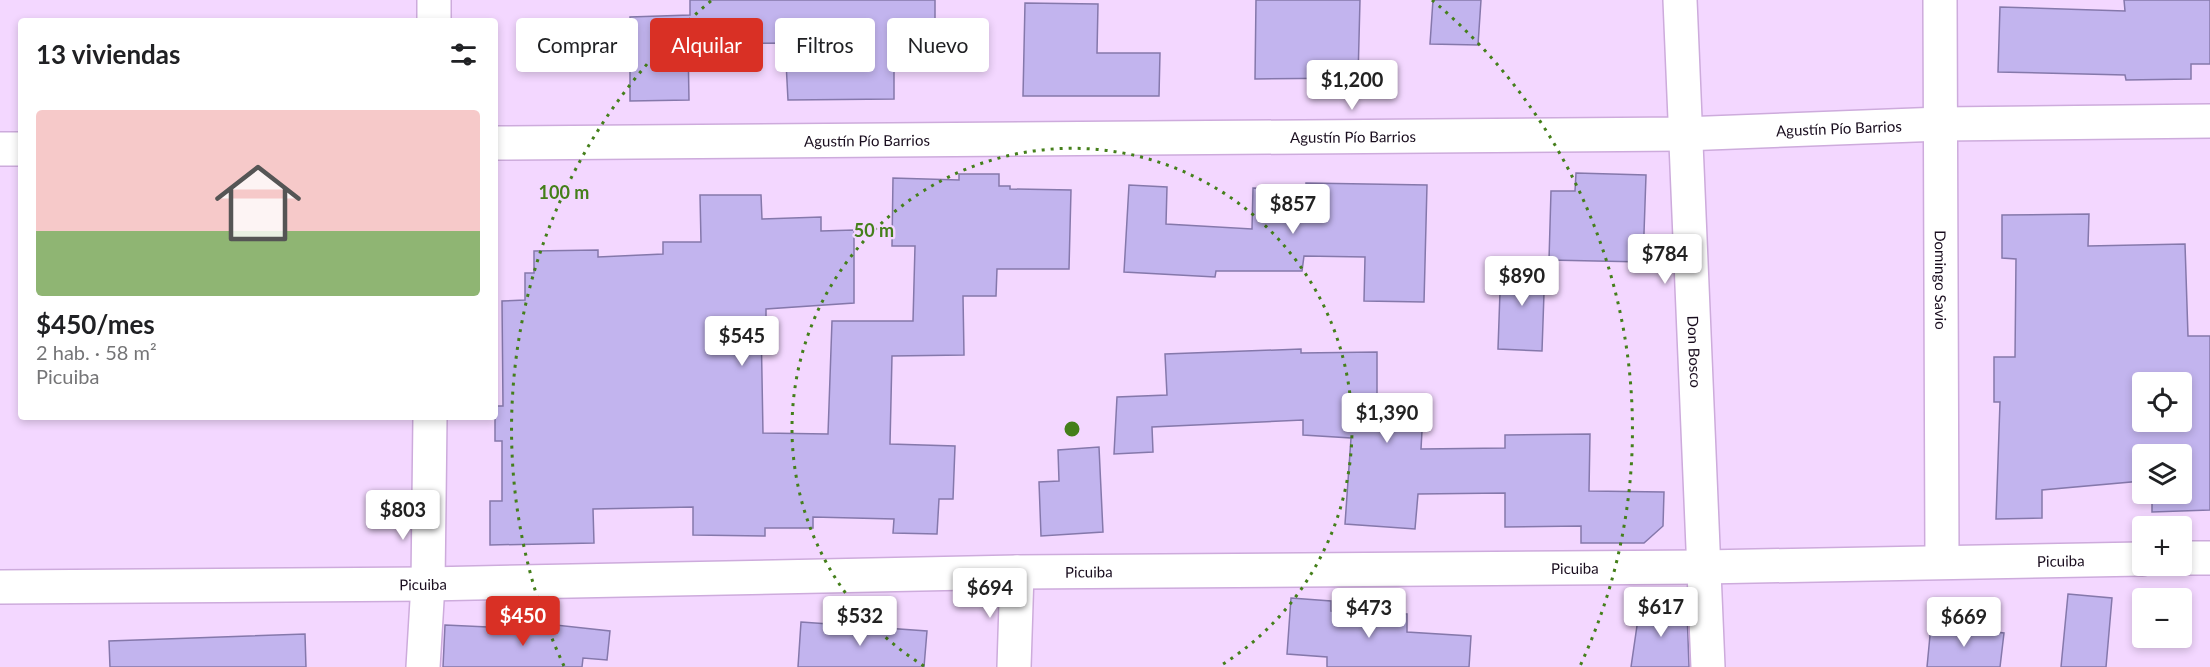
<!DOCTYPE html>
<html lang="es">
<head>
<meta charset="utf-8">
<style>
	body { margin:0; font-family:Lato,sans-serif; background:#f2f2f2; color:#202124; height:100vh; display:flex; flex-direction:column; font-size:22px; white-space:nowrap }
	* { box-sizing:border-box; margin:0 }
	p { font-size:20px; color:#757577 }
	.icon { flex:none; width:33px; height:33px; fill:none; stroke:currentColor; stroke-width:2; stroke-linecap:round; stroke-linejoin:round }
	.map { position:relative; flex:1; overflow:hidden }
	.details { position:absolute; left:18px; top:18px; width:480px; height:402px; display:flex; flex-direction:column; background:#fff; border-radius:6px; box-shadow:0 3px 9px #0003 }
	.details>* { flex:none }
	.guide { position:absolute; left:516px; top:18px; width:570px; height:54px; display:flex; gap:12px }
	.buttons { position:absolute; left:2132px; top:372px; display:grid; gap:12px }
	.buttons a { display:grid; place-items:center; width:60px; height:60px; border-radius:6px; background:#fff; box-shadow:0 3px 9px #0003; font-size:30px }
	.price { position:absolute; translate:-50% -51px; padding:0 14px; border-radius:6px; background:#fff; color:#222; font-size:20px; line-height:39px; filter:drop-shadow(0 2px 3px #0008) }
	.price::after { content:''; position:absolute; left:50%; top:36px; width:18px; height:14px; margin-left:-9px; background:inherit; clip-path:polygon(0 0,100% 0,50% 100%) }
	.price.current { background:#d93025; color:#fff }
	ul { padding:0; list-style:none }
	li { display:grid; align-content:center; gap:12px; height:318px; padding:0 18px }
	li+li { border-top:2px solid #e0e0e0 }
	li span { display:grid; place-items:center; height:186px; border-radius:6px; color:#555 }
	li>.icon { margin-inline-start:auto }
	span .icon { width:108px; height:108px; fill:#fffc; stroke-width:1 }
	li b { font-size:26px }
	h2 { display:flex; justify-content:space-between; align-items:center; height:72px; padding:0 18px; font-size:26px }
	.tag { padding:0 21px; border-radius:6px; background:#fff; box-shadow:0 3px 9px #0003; font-size:21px; line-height:54px }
	.tag.current { background:#d93025; color:#fff }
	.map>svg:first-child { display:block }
	.building { fill:#c2b4ee; stroke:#8578ab; stroke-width:1.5; fill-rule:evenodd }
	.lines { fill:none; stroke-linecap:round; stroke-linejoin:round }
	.minor-casing { stroke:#cdabdc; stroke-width:36 }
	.minor { stroke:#fff; stroke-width:33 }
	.ring { fill:none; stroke:#447f1a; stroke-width:3; stroke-dasharray:3 6 }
	.labels { text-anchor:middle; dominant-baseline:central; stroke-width:4.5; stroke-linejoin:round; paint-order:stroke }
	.street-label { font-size:15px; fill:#190d1e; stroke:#f3d7ff }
	.centre { fill:#447f1a; stroke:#f3d7ff; stroke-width:3 }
	.ring-label { font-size:18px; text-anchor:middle; font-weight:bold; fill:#447f1a; stroke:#f3d7ff; stroke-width:4.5; stroke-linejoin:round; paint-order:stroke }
</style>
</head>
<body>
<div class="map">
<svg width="2210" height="667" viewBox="0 0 2210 667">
	<rect width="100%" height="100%" fill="#f3d7ff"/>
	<g class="building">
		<path d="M690,0H935V59H894V99L788,100L785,43L688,44L689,100L630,101V17L690,15Z"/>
		<path d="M1256,0H1360L1358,78L1255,79Z"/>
		<path d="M1433,0H1481L1478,45L1430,44Z"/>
		<path d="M2124,0H2210V64H2191V79L2126,80L2125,75L1998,72L2000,7L2125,11Z"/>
		<path d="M1025,3L1098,4L1097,53H1160L1159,96H1023Z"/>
		<path d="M1576,173L1646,175L1643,262L1549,260L1551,191H1575Z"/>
		<path d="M959,174H999V186H1010V189L1071,190L1069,269H997L996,296H963L964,355L892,356L890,444L955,446L953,499H939L937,534L893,533L894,519L813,517V528H765V536L693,535V507L593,509L594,543L490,545V501H502V441H495V406H503L502,301L525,300V273H534V251L598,250V257L663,254V242H701L700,195H761L762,219L821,217V231L854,230V303L766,309V322H761L763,433L828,434L832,321H913L915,246H892L893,178L959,180Z"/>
		<path d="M1306,183L1427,185L1424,302L1364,301L1365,257L1304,256L1302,271H1216L1215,277L1124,272L1129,185L1167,187L1166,224L1252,229L1253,188L1306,189Z"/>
		<path d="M2089,214L2088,246L2185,244L2188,336H2210V510L2152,512V494H2181V454H2142V481L2042,490V518L1996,519L2000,402H1994V357H2015L2016,259L2002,258V215ZM2142,382H2181V422H2142Z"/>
		<path d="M1501,263L1545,264L1542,351L1498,349Z"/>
		<path d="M1301,349V353L1377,352V428L1422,431L1421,449L1505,448V435L1590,434L1589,491L1664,492L1663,526L1644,543H1581V526L1505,527V493L1418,494L1415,529L1345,524L1351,438L1303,435V420L1152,427L1153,452L1114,454L1117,397L1167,395L1165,354Z"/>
		<path d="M1099,447L1103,532L1041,536L1039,482L1059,481L1058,450Z"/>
		<path d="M2068,594L2112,598L2106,667H2061Z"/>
		<path d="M1291,598L1331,601V611L1407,614V632L1471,636L1469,667H1327V657L1287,654Z"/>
		<path d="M1640,605L1687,611L1689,667H1631Z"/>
		<path d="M801,622L927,631L924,667H798Z"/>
		<path d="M445,625L556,630V625L610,631L607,660L583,658L582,667H443Z"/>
		<path d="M1931,625L2004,633L2000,667H1927Z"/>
		<path d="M305,634L306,667H110L109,641Z"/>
	</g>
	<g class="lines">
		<g class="minor-casing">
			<g id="minor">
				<path id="s1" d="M1680,0L1708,667"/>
				<path id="s2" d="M1940,0L1942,562"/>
				<path d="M434,21V0"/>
				<path id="s3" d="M495,143L1683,134L1941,124L2210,121"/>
				<path d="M0,149H21"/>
				<path d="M2181,558H2210"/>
				<path id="s4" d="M0,587L428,584L1017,572L1704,567L2142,559"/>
				<path d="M423,667L428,584L430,417"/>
				<path d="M1014,667L1017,572"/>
			</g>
		</g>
		<use href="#minor" class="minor"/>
	</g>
	<g class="ring">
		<path d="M924 666A280 280 0 1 1 1220 666"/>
		<path d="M564 666A560 560 0 0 1 712 0M1432 0A560 560 0 0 1 1580 666"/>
	</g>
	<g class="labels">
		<g class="street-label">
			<text stroke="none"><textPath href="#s3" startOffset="1344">Agustín Pío Barrios</textPath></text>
			<text stroke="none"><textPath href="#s3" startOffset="858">Agustín Pío Barrios</textPath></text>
			<text stroke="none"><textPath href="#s3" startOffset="372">Agustín Pío Barrios</textPath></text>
			<text stroke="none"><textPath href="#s2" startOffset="280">Domingo Savio</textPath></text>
			<text stroke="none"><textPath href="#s1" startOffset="352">Don Bosco</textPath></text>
			<text stroke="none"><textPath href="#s4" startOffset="2061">Picuiba</textPath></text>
			<text stroke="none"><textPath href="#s4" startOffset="1575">Picuiba</textPath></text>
			<text stroke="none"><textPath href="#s4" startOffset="1089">Picuiba</textPath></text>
			<text stroke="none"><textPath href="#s4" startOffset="423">Picuiba</textPath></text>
		</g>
	</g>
	<circle cx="1072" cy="429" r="9" class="centre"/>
	<g class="ring-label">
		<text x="564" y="199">100 m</text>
		<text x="874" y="237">50 m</text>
	</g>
</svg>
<div class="buttons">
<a><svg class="icon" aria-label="locate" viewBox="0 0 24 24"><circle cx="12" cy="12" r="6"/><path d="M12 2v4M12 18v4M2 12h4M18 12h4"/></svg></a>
<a><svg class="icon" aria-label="layers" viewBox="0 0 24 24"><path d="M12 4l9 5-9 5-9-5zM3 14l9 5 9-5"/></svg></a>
<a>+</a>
<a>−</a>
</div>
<b class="price" style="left:1352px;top:111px">$1,200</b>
<b class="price" style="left:1293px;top:235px">$857</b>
<b class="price" style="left:1665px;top:285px">$784</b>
<b class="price" style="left:1522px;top:307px">$890</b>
<b class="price" style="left:742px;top:367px">$545</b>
<b class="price" style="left:1387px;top:444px">$1,390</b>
<b class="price" style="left:403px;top:541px">$803</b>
<b class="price" style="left:990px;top:619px">$694</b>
<b class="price" style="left:1661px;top:638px">$617</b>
<b class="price" style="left:1369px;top:639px">$473</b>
<b class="price current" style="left:523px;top:647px">$450</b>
<b class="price" style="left:860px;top:647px">$532</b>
<b class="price" style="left:1964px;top:648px">$669</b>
<div class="guide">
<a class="tag">Comprar</a>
<a class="tag current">Alquilar</a>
<a class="tag">Filtros</a>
<a class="tag">Nuevo</a>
</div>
<section class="details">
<h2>13 viviendas<svg class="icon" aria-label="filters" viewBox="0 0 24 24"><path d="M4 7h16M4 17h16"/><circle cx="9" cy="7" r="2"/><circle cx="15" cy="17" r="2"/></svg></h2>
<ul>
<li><span style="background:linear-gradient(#f6c9c9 65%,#8fb573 0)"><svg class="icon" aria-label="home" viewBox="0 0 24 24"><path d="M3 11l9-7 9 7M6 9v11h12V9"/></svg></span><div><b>$450/mes</b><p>2 hab. · 58 m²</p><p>Picuiba</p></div></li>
</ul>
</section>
</div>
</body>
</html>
